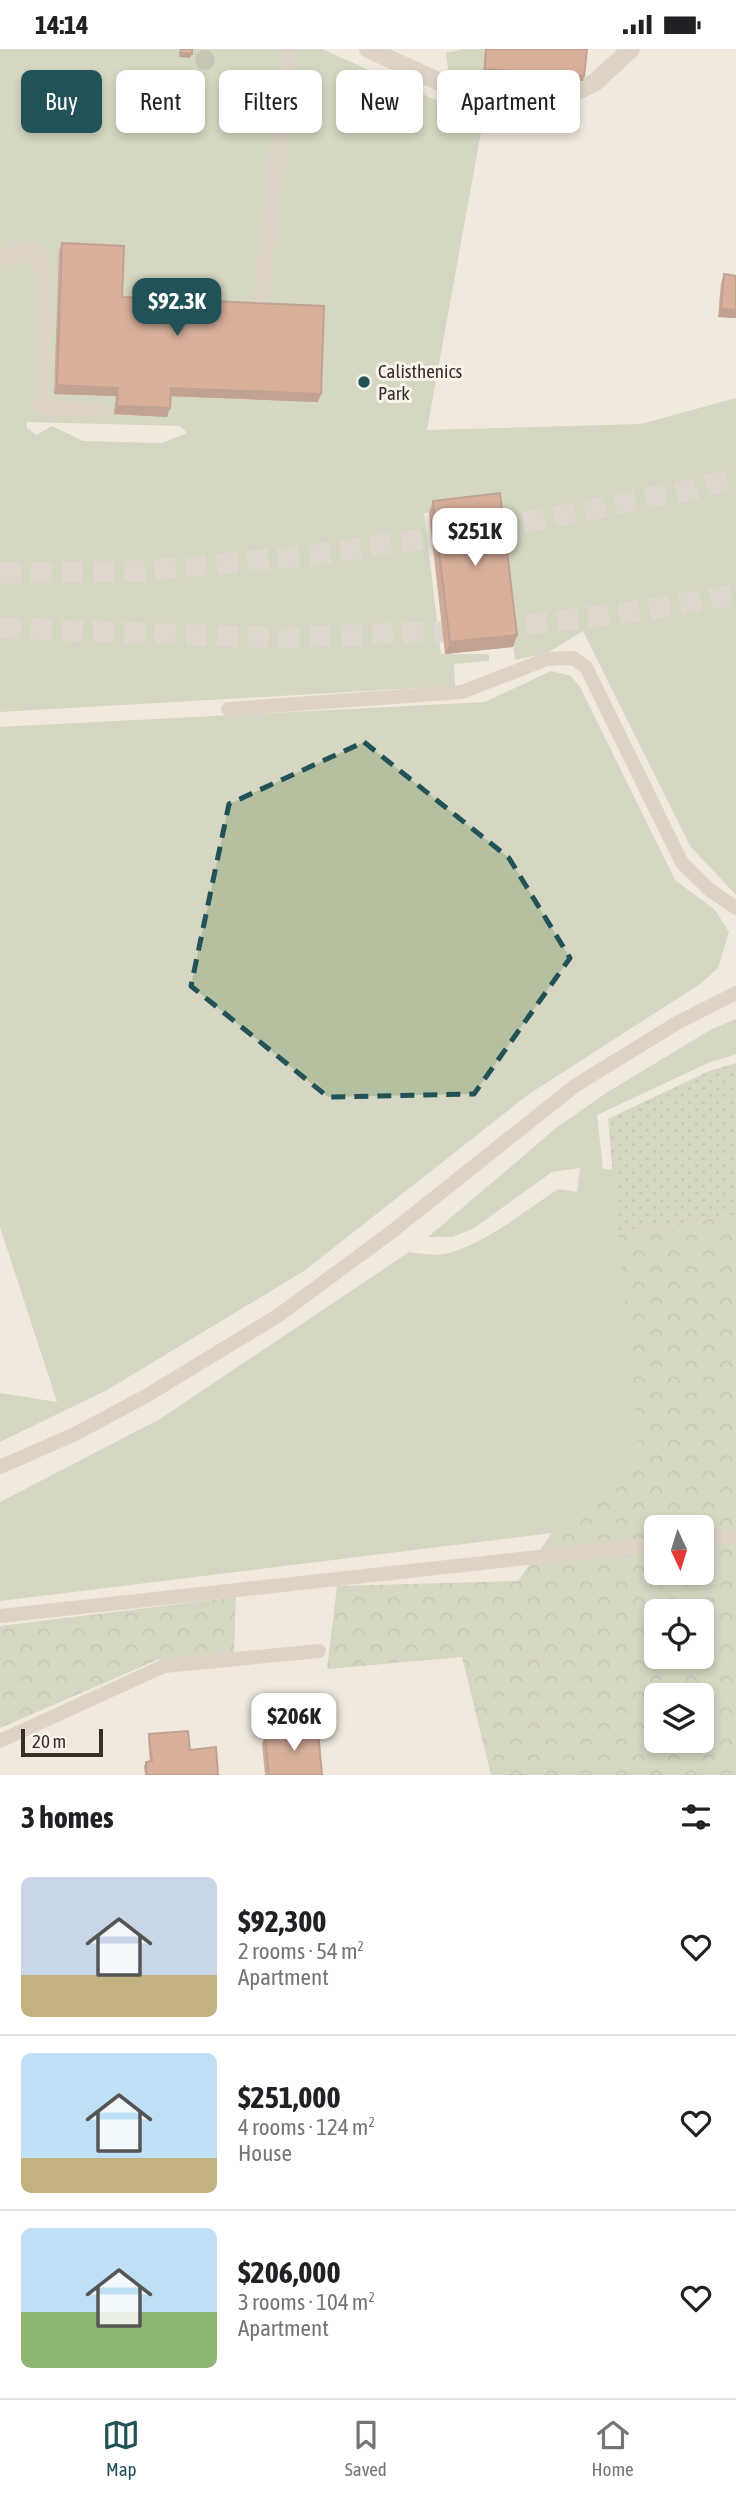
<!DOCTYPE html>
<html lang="en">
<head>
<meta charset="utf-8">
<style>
	body { margin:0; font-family:"Asap Condensed",sans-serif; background:#f2f2f2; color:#202124; height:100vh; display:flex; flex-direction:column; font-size:26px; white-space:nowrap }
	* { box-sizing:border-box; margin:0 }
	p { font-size:23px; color:#757577 }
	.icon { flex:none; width:38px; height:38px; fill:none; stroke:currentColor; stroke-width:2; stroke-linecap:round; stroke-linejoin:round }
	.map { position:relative; height:1726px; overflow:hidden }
	.sheet { display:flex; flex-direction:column; background:#fff; flex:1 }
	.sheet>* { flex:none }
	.hud { position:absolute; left:21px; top:21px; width:695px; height:63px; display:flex; gap:14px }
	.needle { width:46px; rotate:176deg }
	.controls { position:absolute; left:644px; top:1466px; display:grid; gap:14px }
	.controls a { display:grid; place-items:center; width:70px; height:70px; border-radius:10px; background:#fff; box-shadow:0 4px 10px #0003; font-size:35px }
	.scale { position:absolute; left:21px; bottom:18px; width:82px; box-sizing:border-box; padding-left:7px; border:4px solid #372e2a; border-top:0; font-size:19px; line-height:24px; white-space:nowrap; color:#372e2a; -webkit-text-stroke:5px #f9f3eb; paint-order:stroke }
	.price { position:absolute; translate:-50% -60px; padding:0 16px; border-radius:14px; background:#fff; color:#222; font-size:23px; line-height:46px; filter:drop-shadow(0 2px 4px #0008) }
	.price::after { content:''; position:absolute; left:50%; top:42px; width:21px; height:16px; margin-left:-10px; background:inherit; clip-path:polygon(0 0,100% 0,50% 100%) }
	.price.on { background:#215257; color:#fff }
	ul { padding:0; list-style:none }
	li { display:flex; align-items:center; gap:21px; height:175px; padding:0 21px }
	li+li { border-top:2px solid #e0e0e0 }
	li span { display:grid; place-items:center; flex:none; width:196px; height:140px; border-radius:10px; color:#555 }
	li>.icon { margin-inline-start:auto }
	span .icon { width:84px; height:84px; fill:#fffc; stroke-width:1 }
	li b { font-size:30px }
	h2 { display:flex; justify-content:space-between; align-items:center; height:84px; padding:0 21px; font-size:30px }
	.pill { padding:0 24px; border-radius:10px; background:#fff; box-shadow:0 4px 10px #0003; font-size:24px; line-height:63px }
	.pill.on { background:#215257; color:#fff }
	.status { display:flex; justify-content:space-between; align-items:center; height:49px; padding:0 35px; background:#fff; direction:ltr }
	.status svg { height:19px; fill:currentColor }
	.menu { display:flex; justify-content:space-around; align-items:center; height:98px; border-top:2px solid #e0e0e0; background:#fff; font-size:19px; color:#757577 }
	.menu a { display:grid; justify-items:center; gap:4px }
	.menu .on { color:#215257 }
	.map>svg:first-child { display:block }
	.green { fill:#b4c09f; fill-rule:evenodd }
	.forest { fill:url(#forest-crowns); fill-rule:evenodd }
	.garden { fill:url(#garden-dots) }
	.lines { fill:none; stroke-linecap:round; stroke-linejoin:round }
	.highway-tunnel { stroke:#ccc4ba; stroke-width:21; stroke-dasharray:21 10; stroke-linecap:butt }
	.lane { stroke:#c9b9ab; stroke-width:14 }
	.street { stroke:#c9b9ab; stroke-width:18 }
	.tree { fill:#93977e }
	.wall { fill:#a45d43 }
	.shaded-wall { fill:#864c37 }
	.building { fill:#bf6c4e; stroke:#864c37; stroke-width:2 }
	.marked { fill:none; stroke:#215257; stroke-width:5; stroke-dasharray:14 9; stroke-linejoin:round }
	.poi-dot { fill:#215257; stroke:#f9f3eb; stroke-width:2.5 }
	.labels { text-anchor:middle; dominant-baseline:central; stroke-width:6; stroke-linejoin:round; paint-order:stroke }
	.poi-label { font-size:19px; fill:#372e2a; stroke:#f9f3eb; text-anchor:start }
</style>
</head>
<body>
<div class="status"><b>14:14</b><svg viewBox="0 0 49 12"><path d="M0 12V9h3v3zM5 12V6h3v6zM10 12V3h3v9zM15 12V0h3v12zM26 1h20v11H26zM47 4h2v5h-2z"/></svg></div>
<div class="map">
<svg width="736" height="1726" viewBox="0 0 736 1726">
	<defs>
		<pattern id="forest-crowns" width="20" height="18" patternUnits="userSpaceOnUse" patternTransform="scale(1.75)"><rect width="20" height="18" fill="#b4c09f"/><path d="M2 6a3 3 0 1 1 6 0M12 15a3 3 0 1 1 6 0" fill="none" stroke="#939c82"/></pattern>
		<pattern id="garden-dots" width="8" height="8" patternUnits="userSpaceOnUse" patternTransform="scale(1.75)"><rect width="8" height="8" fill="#b4c09f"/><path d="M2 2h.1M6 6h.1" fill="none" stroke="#939c82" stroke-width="1.8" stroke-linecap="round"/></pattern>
	</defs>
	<rect width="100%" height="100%" fill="#f1e9de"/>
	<g class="green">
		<path d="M0,0H322L483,72L427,381L641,375L736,349V846L690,797L583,582L547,604L515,611L496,456L424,464L441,605H489V612L454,615L455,637L0,663ZM27,373L180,377L187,384L162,394L83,392L52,377L36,386L27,379Z"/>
		<path d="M464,0H485L483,24L448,21L446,4Z"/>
		<path d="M551,622L571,627L580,638L675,831L715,861L729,883L718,919L700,935L529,1045L304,1222L107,1341L0,1393V1344L57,1353L0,1178V678L485,653Z"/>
		<path d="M736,970V1005L708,1014L597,1066L603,1120L613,1121L639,1400L552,1484L0,1552V1453L160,1370L409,1203C423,1205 439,1208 453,1203C491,1190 525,1162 558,1140L577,1143L580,1119L552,1123L474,1179L452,1188H428L556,1079L606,1044L712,980Z"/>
	</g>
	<g class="forest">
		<path d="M736,1166V1726H491L462,1608L327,1620L337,1537L518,1532L552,1484L639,1400L618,1183ZM656,1479H702V1524H656ZM656,1563H702V1608H656ZM656,1647H702V1692H656Z"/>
		<path d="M236,1548L234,1604L157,1611L0,1679V1577Z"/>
	</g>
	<path class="garden" d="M736,1014V1166L618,1183L608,1070L709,1022Z"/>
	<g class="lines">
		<g class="highway-tunnel">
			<path d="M0,524L140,522L297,508L477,483L694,440L736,428"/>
			<path d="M0,579L279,589L482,581L631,563L736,546"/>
		</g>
		<g class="lane">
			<path d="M37,202L44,233L41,358L103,361"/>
			<path d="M260,255L289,0"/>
			<path d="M228,660L462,643L547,610L573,609L586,618L682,814L711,842L736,859"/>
			<path d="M0,1418L75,1385L146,1347L279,1266L390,1184L576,1036L677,974L736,944"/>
			<path d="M702,1491L736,1487"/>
			<path d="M0,1567L656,1495"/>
			<path d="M0,1692L164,1617L319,1602"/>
		</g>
		<g class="street">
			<path d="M368,0L451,38L502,55L554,53L594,34L631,0"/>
			<path d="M0,208L37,202"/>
		</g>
	</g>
	<circle class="tree" cx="205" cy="11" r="10"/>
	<g class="wall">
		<path d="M485,0H587L583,32L483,24Z"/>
		<path d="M62,194L122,248L318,353L171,347L167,368L114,365L116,347L54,345L59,202Z"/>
		<path d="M724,225L736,227V269L718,268L721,234Z"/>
		<path d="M433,452L517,586L513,598L445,605L429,464Z"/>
		<path d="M285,1679L299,1684L322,1726H265L262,1695L265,1687L282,1685Z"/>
		<path d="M149,1685L190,1701L218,1726H145L144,1717L146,1713H150L148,1689Z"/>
	</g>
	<g class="shaded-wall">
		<path d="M180,4L192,5L190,9L179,8Z"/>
		<path d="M485,20L584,27L583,32L483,24Z"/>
		<path d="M721,259L736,261V269L718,268Z"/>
		<path d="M57,336L118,339L116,347L54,345Z"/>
		<path d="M171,339L321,345L318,353L168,347Z"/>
		<path d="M117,357L170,359L167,368L114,365Z"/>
		<path d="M517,586L513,598L445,605L450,593Z"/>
	</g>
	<g class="building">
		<path d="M181,0H192V5L180,4Z"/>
		<path d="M486,0H587L584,27L485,20Z"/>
		<path d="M62,194L124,197L122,248L324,257L321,345L171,339L170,359L117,357L118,339L57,336Z"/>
		<path d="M724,225L736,227V261L721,259Z"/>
		<path d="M500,444L517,586L450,593L433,452Z"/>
		<path d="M298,1677L299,1684L318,1682L322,1726H269L265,1687L285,1685V1679Z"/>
		<path d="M188,1682L190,1701L216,1698L218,1726H147L146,1713L152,1712L149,1685Z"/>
	</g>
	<path d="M0 0H736V1726H0ZM364,693L509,809L570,909L474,1045L328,1048L191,937L229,755Z" fill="#f1e9de" fill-opacity=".55" fill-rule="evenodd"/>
	<path class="marked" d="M364,693L509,809L570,909L474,1045L328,1048L191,937L229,755Z"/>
	<circle class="poi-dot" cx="364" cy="333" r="7"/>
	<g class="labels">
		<g class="poi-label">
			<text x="378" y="322">Calisthenics<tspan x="378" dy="22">Park</tspan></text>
		</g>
	</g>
</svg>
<div class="controls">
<a><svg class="needle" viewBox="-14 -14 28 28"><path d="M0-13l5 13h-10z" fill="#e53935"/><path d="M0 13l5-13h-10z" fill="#757577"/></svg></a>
<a><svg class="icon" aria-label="locate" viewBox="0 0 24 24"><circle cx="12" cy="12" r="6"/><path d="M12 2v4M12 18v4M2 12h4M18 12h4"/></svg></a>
<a><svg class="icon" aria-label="layers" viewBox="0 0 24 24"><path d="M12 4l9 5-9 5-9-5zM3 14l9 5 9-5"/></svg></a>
</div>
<div class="scale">20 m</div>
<b class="price on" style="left:177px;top:289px">$92.3K</b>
<b class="price" style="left:475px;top:519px">$251K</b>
<b class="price" style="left:294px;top:1704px">$206K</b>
<div class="hud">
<a class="pill on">Buy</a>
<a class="pill">Rent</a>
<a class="pill">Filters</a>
<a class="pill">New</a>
<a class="pill">Apartment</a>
</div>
</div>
<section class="sheet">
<h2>3 homes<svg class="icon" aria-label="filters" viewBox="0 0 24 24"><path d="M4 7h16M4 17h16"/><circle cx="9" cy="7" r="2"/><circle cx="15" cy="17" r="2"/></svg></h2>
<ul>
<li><span style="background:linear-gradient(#c9d6e8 70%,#c2b280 0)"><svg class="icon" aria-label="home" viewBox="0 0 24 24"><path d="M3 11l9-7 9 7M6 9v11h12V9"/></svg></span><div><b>$92,300</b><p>2 rooms · 54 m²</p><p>Apartment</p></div><svg class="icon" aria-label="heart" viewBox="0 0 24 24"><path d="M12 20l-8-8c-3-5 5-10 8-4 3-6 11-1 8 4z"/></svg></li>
<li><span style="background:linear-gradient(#bfe0f5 75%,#c2b280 0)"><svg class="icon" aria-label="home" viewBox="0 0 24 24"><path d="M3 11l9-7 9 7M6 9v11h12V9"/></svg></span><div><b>$251,000</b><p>4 rooms · 124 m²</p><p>House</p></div><svg class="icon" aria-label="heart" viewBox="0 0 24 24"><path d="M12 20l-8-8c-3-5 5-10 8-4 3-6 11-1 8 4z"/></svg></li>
<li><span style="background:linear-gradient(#bfe0f5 60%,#8fb573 0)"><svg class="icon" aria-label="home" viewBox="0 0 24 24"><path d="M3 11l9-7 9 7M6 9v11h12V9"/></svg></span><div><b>$206,000</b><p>3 rooms · 104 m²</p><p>Apartment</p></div><svg class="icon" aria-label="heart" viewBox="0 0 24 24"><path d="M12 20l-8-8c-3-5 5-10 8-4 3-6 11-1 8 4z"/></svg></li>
</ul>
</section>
<nav class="menu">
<a class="on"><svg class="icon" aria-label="map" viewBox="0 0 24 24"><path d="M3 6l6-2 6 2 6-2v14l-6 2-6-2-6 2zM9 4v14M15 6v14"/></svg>Map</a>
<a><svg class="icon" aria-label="saved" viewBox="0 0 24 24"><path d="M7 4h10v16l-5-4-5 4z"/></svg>Saved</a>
<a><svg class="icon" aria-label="home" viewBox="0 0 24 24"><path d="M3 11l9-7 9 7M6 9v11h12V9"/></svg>Home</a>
</nav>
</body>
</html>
